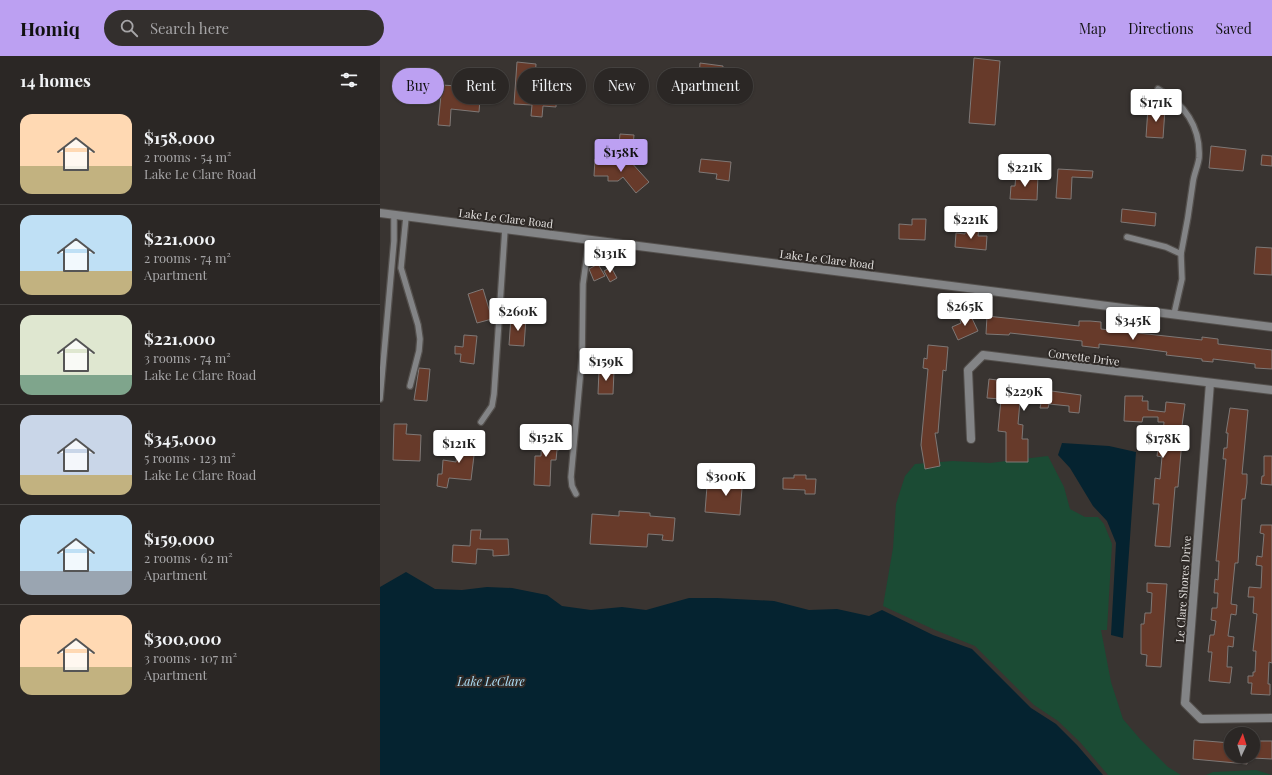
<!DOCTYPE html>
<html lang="en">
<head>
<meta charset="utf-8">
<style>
	body { margin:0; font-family:"Playfair Display",serif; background:#332f2d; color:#f1f3f6; height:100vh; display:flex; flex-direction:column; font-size:15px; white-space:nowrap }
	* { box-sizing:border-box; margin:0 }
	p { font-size:13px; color:#a6a5a7 }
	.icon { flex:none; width:22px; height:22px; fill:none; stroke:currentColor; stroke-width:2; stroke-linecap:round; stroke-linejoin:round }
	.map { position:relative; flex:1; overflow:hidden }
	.sheet { display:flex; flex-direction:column; background:#2b2725; width:380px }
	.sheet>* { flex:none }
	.hud { position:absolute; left:12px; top:12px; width:380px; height:36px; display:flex; gap:8px }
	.needle { width:26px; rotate:4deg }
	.controls { position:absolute; left:844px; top:671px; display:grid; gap:8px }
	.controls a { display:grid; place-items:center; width:36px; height:36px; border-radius:50%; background:#2b2725; box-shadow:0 1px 3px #0004,0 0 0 1px #474442; font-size:20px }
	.price { position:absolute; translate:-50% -34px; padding:0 9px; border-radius:4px; background:#fff; color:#222; font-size:13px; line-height:26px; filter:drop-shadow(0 1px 2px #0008) }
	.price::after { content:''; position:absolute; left:50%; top:24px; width:12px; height:9px; margin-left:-6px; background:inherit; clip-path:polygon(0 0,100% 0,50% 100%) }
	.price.on { background:#bca0f2; color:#111 }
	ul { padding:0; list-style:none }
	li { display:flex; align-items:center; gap:12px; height:100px; padding:0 20px }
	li+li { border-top:1px solid #474442 }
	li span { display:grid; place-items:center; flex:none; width:112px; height:80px; border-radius:12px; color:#555 }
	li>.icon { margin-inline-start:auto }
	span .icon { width:48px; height:48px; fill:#fffc; stroke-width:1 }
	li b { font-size:17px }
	h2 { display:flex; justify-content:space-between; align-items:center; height:48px; padding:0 20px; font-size:17px }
	.tag { padding:0 14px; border-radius:18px; background:#2b2725; box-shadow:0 1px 3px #0004,0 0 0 1px #474442; font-size:14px; line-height:36px }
	.tag.on { background:#bca0f2; color:#111 }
	header { display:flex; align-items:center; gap:24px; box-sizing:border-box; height:56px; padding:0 20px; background:#bca0f2; color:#111 }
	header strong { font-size:19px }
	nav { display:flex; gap:22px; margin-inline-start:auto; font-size:14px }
	.search { width:280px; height:36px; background:#332f2d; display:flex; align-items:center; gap:10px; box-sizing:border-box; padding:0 14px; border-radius:22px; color:#a6a5a7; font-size:15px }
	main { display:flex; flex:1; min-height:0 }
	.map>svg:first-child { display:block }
	.green { fill:#1b4b34 }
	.water { fill:#052330 }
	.building { fill:#673a2a; stroke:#7e7876 }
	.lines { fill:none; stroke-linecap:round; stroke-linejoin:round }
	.lane-casing { stroke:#54504d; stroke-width:8 }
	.street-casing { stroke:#54504d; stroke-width:10 }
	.lane { stroke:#838486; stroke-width:5.5 }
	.street { stroke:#838486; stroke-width:8 }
	.labels { text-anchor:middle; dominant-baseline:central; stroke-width:4; stroke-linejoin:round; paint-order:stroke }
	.street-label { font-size:11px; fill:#e4e1df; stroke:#2f2a27 }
	.water-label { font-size:12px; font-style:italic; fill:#afe0f8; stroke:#2f2a27 }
</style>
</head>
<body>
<header>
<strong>Homiq</strong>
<div class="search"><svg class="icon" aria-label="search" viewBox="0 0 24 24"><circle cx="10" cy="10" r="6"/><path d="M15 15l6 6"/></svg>Search here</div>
<nav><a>Map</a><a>Directions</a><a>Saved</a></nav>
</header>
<main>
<section class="sheet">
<h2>14 homes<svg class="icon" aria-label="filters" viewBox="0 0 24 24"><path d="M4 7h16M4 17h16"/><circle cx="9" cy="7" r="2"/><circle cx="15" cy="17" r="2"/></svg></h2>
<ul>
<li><span style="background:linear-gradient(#ffd9b3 65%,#c2b280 0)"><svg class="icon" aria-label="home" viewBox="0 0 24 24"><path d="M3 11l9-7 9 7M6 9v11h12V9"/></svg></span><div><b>$158,000</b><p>2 rooms · 54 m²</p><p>Lake Le Clare Road</p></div></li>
<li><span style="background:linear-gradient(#bfe0f5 70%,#c2b280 0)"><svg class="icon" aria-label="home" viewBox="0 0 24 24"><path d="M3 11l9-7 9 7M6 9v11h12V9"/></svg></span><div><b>$221,000</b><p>2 rooms · 74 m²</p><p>Apartment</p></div></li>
<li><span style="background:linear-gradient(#dfe7d0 75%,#7fa58c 0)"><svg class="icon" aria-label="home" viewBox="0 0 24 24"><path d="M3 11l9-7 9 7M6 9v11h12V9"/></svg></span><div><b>$221,000</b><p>3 rooms · 74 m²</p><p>Lake Le Clare Road</p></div></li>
<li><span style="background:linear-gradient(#c9d6e8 75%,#c2b280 0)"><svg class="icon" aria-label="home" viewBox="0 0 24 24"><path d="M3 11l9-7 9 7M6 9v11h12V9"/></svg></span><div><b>$345,000</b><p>5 rooms · 123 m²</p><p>Lake Le Clare Road</p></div></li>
<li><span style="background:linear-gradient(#bfe0f5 70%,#9aa5b1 0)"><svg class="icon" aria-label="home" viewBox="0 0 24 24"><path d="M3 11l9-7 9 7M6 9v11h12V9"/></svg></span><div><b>$159,000</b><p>2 rooms · 62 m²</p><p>Apartment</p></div></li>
<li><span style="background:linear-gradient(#ffd9b3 65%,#c2b280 0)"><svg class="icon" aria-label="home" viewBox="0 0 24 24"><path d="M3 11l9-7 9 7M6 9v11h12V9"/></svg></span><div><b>$300,000</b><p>3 rooms · 107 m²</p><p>Apartment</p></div></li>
</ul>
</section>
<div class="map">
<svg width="892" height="719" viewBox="0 0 892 719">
	<rect width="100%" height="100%" fill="#393431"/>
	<g class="green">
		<path d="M668,400L684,431L690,453L705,461H718L724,468L732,488L727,574H721L731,626L743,663L760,683L788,711L801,719H728L700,686L678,665L654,649L595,590L555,574L503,550L513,492L516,448L525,420L535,408L573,405L610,407Z"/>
		<path d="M876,714L892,719H826L833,716Z"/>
	</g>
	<g class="water">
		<path d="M682,387L729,390L756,396L743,582L731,579L736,487L727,465L713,450L690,412L678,399Z"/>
		<path d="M26,516L55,533L82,534L107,531L132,532L167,539L182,550L211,554L242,551L266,554L309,542H337L394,545L429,554L457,553L489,560L502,554L553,579L592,593L651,652L676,668L697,689L723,719H0V531Z"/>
	</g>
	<g class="building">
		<path d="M594,2L620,5L615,69L589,67Z"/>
		<path d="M137,6L156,8L155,23L177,25L176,51L163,50L162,61L151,60L152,49L134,48Z"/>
		<path d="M320,7L343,10L342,27L319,24Z"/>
		<path d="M62,29L92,31L93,29L101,30L99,56L71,53L70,70L58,69Z"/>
		<path d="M768,52L785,53L783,82L766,81Z"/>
		<path d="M240,78L254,79L253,90L239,89Z"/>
		<path d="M831,90L866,94L863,115L829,112Z"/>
		<path d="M882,99L892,100V110L881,109Z"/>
		<path d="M215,103L250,105L269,126L256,137L243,121L238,125H228V120H214Z"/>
		<path d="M321,103L351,106L349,125L336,123L337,118L319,116Z"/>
		<path d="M678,113L713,115L712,122L692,121L691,143L676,142Z"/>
		<path d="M636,118L658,119L657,144L630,143L631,130H635Z"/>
		<path d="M742,153L776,157L775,170L741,166Z"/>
		<path d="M532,163H546L545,184L519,183V168L532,169Z"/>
		<path d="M586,171L599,172L598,180H607L606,194L575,191L576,177L585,178Z"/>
		<path d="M876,191L892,192V219L874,218Z"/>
		<path d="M218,208L225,220L214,225L209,213Z"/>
		<path d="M231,211L237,222L230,226L224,215Z"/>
		<path d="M103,233L112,263L97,267L88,238Z"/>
		<path d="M589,256L598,275L578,284L572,271L581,267L579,261Z"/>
		<path d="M607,260L699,270V265H710L721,266V273L822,284V281L838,283V288L892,294V313L875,312V308L833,303V306L822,305V303L786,299L787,296L757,292L719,288V292L702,290V285L667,281L630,277L629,279L606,278Z"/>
		<path d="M131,261L146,262L144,290L129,289Z"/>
		<path d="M84,279L97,280L94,308L80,306L81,298H75V290L83,291Z"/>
		<path d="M548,289L568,291L566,315L563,314L558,377H555L560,410L545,413L541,389L548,313L543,312L544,302L547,303Z"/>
		<path d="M39,312L50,313L47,345L34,344Z"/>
		<path d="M219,314L234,315L233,338H218Z"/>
		<path d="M609,323L634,326V330L653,332V327L664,328V334L701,339L699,357L689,356V350L669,348L668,352H660L661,347L640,345L638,368L643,369L642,383H648V406H626V376L618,375L621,343L607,342Z"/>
		<path d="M745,340H763L762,345H768V354L785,356L786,346L805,348L800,384H802L798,431H795L790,491L775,490L779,448H773L775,422L780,423L782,401L777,400L778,392H782L784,366H778V361H763L762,366L744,365Z"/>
		<path d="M850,352L868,354L862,418H867V427L865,443H862L858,507H855L851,548L857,549L856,559L851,558L848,580L854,581L853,591L848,590L847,611H852L850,627L829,625L832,596H828L830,579H834L836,565L831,564L832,552H837L838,537H834L835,523L838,524L839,505H836L846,403H843L844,392H847L848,377H846Z"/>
		<path d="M14,368H27L26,378L41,379L40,405L13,404Z"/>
		<path d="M162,376L180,377L179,394H177L176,404H171L170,430L154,429L155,400H161Z"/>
		<path d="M80,381L96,383L91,424L69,422L67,432L57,430L58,418H62L63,404L76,406Z"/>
		<path d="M884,400H892V429L881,428L882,420H884Z"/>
		<path d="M351,418L363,419L360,459L325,456L327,430L349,432Z"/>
		<path d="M414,419H426V423H436L435,438H425V434L403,433V422H414Z"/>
		<path d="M239,455L270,457V460L295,462L293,485L282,484L283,479L268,478L267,491L210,488L212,458L239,460Z"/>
		<path d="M881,469H892V607L889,606L888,628H890V639L871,638L872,627H868V620H873V616H875L876,595H873L877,558L873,557L874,541H868L869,531L881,532L882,510L876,509L877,500L882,501L884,478L880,477Z"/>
		<path d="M91,474H101L100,483H128L129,499L113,500V494L97,493L96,508L72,506L73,489L90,490Z"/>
		<path d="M767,527L787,528L781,611L766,610L767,599L761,598V568H764L765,557H771L772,537L767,536Z"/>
		<path d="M814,684L851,687V700H868L867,708L813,703Z"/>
		<path d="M874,685H892V703L873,702Z"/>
	</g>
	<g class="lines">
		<g class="lane-casing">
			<g id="lane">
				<path d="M778,33C804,47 821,71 819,102C818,110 814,118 813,126C810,150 806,174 801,198"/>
				<path d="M26,161L21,212L38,269L40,283L39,295L30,330"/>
				<path d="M747,181L786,191L801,198L802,223L794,258"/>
				<path d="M0,343L14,185V159"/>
				<path d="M101,366L112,350L114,338L125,173"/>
				<path d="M196,438L192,430L191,421L202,301L203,228L209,184"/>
			</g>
		</g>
		<g class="street-casing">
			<g id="street">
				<path d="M0,157L892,271"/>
				<path d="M830,327L805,647L821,663L892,662"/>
				<path d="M591,383L588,314L603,299L892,334"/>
			</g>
		</g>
		<use href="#lane" class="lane"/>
		<use href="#street" class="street"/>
	</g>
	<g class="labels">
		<g class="street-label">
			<text transform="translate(126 162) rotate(7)">Lake Le Clare Road</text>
			<text transform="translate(447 203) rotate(7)">Lake Le Clare Road</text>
			<text transform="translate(704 301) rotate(7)">Corvette Drive</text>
			<text transform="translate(803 533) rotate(-86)">Le Clare Shores Drive</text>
		</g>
		<g class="water-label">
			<text x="111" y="625">Lake LeClare</text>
		</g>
	</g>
</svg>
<div class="controls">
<a><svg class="needle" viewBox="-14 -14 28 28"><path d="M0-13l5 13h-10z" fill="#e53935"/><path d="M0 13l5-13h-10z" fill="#a6a5a7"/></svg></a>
</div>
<b class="price" style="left:776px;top:67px">$171K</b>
<b class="price on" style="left:241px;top:117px">$158K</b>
<b class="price" style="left:645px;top:132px">$221K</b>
<b class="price" style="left:591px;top:184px">$221K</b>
<b class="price" style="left:230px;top:218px">$131K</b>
<b class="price" style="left:585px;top:271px">$265K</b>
<b class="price" style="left:138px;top:276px">$260K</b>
<b class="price" style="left:753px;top:285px">$345K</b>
<b class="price" style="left:226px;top:326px">$159K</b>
<b class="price" style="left:644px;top:356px">$229K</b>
<b class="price" style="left:166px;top:402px">$152K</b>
<b class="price" style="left:783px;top:403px">$178K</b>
<b class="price" style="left:79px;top:408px">$121K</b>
<b class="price" style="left:346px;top:441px">$300K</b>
<div class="hud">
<a class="tag on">Buy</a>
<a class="tag">Rent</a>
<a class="tag">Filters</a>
<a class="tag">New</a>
<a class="tag">Apartment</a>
</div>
</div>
</main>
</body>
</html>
